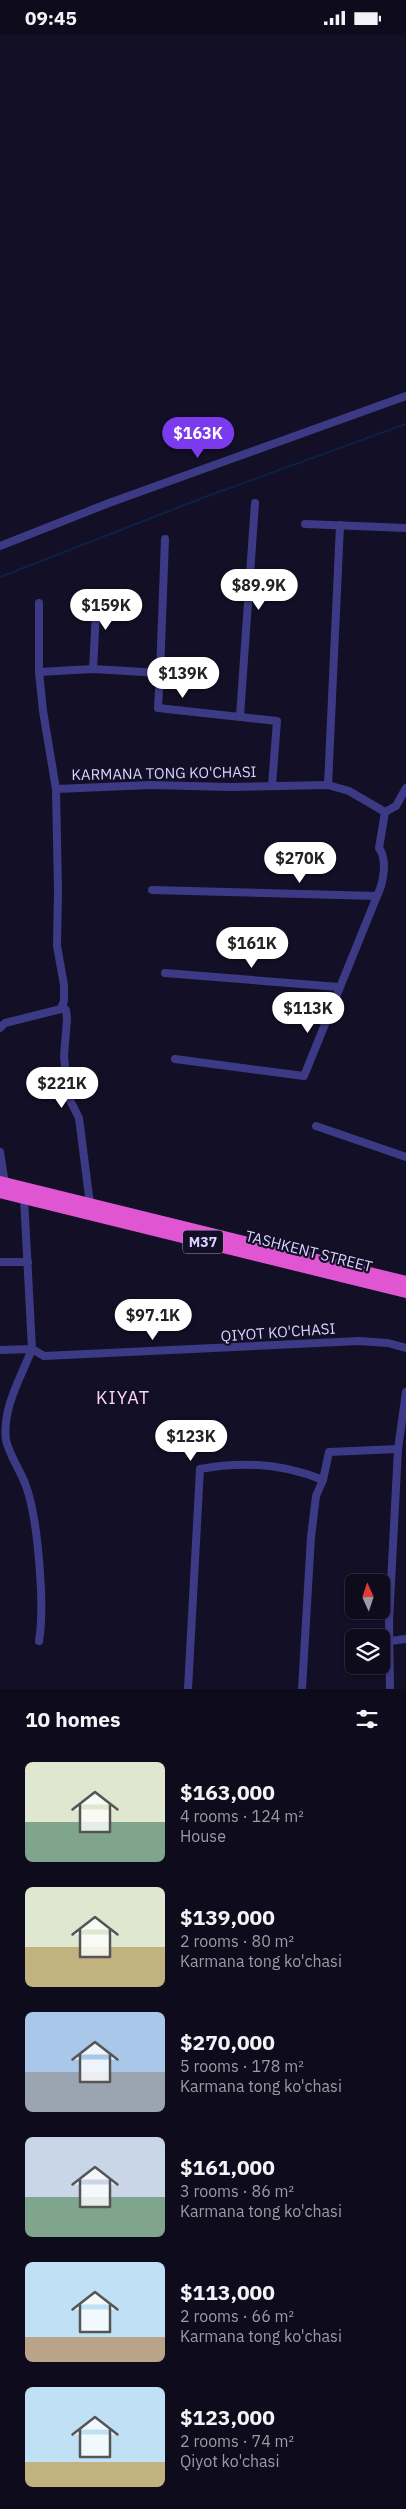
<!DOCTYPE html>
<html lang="en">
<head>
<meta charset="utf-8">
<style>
	body { margin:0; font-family:"IBM Plex Sans",sans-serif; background:#171425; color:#f1f3f6; height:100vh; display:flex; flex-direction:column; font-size:19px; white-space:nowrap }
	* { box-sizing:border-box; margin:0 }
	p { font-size:16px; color:#9b9ba3 }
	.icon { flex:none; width:28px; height:28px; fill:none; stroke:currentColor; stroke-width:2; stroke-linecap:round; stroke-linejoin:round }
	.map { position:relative; height:1654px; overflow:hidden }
	.panel { display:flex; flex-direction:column; background:#0e0b1c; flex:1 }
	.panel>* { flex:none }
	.needle { width:32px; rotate:357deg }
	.fabs { position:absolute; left:345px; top:1539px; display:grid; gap:10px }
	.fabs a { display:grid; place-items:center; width:45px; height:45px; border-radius:8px; background:#0e0b1c; box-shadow:0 1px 4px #0004,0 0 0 1px #2e2b3b; font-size:25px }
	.price { position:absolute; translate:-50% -42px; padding:0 11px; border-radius:18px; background:#fff; color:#222; font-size:16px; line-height:32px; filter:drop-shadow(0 1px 2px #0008) }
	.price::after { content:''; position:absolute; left:50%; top:30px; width:15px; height:11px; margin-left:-8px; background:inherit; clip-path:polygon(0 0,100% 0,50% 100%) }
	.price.current { background:#7c3aed; color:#fff }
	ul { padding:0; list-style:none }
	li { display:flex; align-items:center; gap:15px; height:125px; padding:0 25px }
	li span { display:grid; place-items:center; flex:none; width:140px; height:100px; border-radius:8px; color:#555 }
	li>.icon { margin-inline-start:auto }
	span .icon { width:60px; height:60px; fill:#fffc; stroke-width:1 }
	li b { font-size:21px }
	h2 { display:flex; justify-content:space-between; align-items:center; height:60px; padding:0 25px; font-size:21px }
	.status { display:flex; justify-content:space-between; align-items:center; height:35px; padding:0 25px; background:#0e0b1c; direction:ltr }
	.status svg { height:14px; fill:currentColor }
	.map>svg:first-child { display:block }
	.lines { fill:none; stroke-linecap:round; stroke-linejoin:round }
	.stream { stroke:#0c2248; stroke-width:2 }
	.minor { stroke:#3d3a85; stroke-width:8 }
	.trunk { stroke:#e055d1; stroke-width:12 }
	.labels { text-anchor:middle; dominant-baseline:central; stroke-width:4.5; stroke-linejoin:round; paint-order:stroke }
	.shield { fill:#130f26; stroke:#9e99be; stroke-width:1 }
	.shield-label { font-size:14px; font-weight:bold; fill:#d9d4ff }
	.street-label { font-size:15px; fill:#d9d4ff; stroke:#130f26 }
	.quarter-label { font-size:18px; letter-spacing:1px; fill:#ffd6f0; stroke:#130f26 }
</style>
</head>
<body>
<div class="status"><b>09:45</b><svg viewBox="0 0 49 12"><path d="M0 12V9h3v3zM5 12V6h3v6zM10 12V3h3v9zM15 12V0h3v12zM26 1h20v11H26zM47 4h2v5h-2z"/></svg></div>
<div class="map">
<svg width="406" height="1654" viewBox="0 0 406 1654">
	<rect width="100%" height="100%" fill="#130f26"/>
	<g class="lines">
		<path class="stream" d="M0,542L205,462L406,389"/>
		<g class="minor">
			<path d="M305,489L406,493"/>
			<path d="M0,511L109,468L406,361"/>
			<path d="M39,568V637L43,676L56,754"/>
			<path d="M93,634L97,558"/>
			<path d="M39,637L93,634L160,638L158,673L277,686L272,750"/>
			<path d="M160,638L165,504"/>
			<path d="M240,681L255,468"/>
			<path d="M328,750L340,490"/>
			<path d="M385,777L396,771L406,753"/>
			<path d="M152,855L377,861C383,849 388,825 379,813L385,777"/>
			<path d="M165,938L339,952"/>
			<path d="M62,971L66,975L67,984L64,1021L66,1043L68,1061L79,1083L90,1169"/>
			<path d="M0,993L5,988L61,974L64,966V950L57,911L58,855L56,754L151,750L230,752L328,750L349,756L385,777"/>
			<path d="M175,1024L304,1041L377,861"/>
			<path d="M316,1091L406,1122"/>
			<path d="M0,1117L5,1149"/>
			<path d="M24,1163L32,1314L44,1321L359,1306L388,1308L406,1313"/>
			<path d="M0,1227H28"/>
			<path d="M0,1315L32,1314C21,1342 2,1373 6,1405C9,1420 21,1436 26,1451C38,1484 45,1571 39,1606"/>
			<path d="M390,1606L406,1604"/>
			<path d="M188,1654L200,1434C242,1426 284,1429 323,1445L329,1417L398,1414"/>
			<path d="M302,1654L311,1502L316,1461L323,1445"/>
			<path d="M390,1654L389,1586L398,1414L406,1357"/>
		</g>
		<g class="trunk">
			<path d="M0,1147L406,1247"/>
			<path d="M0,1157L406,1257"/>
		</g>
	</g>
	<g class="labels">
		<rect class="shield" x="183" y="1195.5" width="40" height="23" rx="4"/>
		<g class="shield-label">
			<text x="203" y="1207">M37</text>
		</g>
		<g class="street-label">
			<text transform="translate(164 738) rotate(-1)">KARMANA TONG KO'CHASI</text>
			<text transform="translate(309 1216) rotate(14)">TASHKENT STREET</text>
			<text transform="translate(278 1297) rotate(-4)">QIYOT KO'CHASI</text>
		</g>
		<g class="quarter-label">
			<text x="123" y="1362">KIYAT</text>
		</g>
	</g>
</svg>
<div class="fabs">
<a><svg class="needle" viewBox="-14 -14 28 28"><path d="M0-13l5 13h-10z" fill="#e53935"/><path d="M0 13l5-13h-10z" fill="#9b9ba3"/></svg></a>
<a><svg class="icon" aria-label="layers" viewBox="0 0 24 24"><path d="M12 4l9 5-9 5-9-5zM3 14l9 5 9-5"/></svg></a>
</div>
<b class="price current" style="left:198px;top:424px">$163K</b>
<b class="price" style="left:259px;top:576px">$89.9K</b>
<b class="price" style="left:106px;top:596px">$159K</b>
<b class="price" style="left:183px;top:664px">$139K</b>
<b class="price" style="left:300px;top:849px">$270K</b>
<b class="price" style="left:252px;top:934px">$161K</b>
<b class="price" style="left:308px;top:999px">$113K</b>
<b class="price" style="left:62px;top:1074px">$221K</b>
<b class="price" style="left:153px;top:1306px">$97.1K</b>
<b class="price" style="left:191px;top:1427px">$123K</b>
</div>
<section class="panel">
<h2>10 homes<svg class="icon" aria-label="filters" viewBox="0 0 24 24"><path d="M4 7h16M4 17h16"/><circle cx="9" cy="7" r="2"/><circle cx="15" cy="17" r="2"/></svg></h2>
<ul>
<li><span style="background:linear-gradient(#dfe7d0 60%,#7fa58c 0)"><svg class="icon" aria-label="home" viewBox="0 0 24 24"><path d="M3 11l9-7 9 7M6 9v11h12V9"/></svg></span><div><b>$163,000</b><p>4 rooms · 124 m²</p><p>House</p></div></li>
<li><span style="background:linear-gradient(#dfe7d0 60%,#c2b280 0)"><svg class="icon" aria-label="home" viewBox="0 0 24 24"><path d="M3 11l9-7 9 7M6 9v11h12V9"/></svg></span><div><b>$139,000</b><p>2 rooms · 80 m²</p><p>Karmana tong ko'chasi</p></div></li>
<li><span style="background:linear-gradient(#a9c7e8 60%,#9aa5b1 0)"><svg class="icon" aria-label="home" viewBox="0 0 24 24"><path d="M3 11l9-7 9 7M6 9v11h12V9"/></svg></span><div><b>$270,000</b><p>5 rooms · 178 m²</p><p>Karmana tong ko'chasi</p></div></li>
<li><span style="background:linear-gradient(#c9d6e8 60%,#7fa58c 0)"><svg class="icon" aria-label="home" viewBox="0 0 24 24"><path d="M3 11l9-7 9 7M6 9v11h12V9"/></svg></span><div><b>$161,000</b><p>3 rooms · 86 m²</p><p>Karmana tong ko'chasi</p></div></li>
<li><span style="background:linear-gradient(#bfe0f5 75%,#b9a48a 0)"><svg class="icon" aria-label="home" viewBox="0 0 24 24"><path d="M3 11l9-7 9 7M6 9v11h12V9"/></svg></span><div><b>$113,000</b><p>2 rooms · 66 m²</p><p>Karmana tong ko'chasi</p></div></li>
<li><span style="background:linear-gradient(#bfe0f5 75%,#c2b280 0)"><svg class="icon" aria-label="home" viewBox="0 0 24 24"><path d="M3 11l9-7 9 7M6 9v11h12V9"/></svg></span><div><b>$123,000</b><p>2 rooms · 74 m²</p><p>Qiyot ko'chasi</p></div></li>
</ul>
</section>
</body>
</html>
